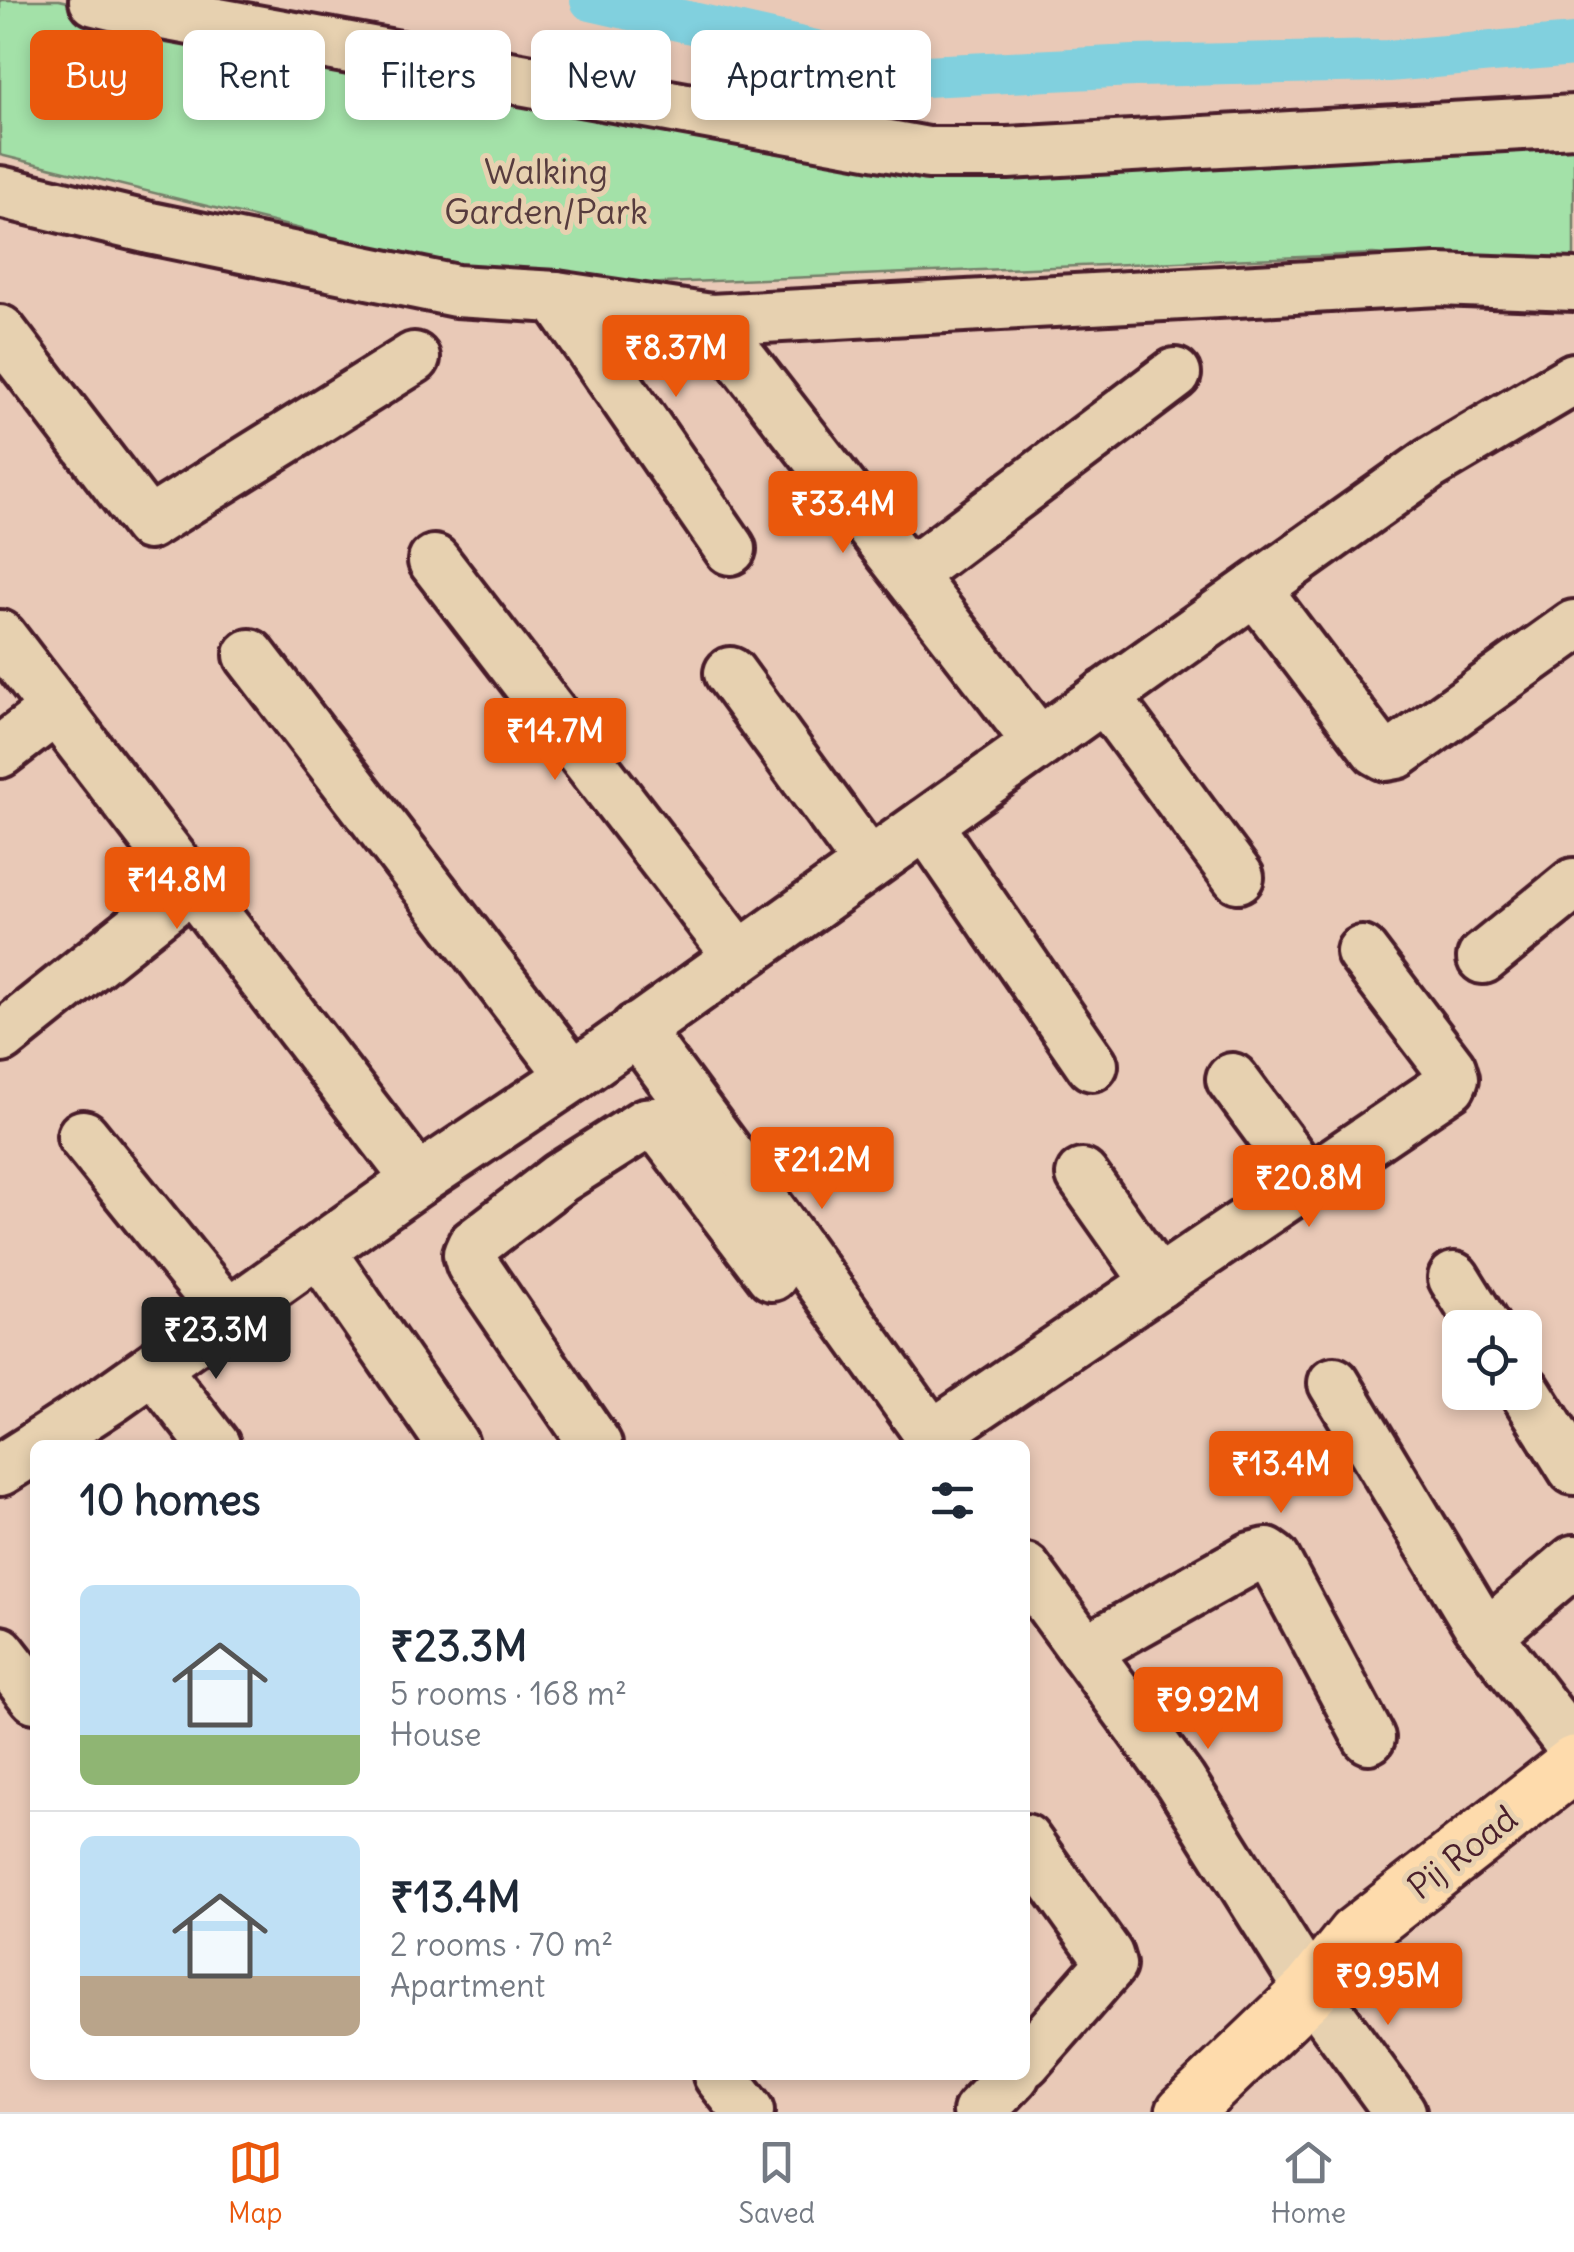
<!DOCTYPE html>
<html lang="en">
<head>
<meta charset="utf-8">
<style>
	body { margin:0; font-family:Delius,sans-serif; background:#f6f6f7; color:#1f2937; height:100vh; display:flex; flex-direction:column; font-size:38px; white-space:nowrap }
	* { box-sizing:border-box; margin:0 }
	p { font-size:32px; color:#747a83 }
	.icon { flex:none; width:55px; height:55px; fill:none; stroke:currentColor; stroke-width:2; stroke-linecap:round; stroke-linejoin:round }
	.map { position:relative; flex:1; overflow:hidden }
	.drawer { position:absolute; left:30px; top:1440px; width:1000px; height:640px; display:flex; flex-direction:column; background:#fff; border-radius:15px; box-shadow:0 5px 15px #0003 }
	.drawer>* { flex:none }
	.banner { position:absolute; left:30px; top:30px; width:1000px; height:90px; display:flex; gap:20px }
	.tools { position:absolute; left:1442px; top:1310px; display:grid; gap:20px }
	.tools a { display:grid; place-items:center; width:100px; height:100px; border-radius:15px; background:#fff; box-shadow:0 5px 15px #0003; font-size:50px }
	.price { position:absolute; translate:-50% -85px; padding:0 22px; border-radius:10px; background:#ea580c; color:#fff; font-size:32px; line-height:65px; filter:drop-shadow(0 2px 5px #0008) }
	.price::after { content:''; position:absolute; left:50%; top:60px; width:30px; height:22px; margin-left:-15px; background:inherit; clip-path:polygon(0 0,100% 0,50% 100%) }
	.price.on { background:#222; color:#fff }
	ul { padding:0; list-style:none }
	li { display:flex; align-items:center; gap:30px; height:250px; padding:0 50px }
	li+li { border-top:2px solid #e0e1e3 }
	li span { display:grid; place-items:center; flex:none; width:280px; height:200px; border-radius:15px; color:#555 }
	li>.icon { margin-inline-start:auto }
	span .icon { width:120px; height:120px; fill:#fffc; stroke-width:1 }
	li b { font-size:42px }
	h2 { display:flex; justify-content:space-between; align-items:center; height:120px; padding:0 50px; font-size:42px }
	.pill { padding:0 35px; border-radius:15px; background:#fff; box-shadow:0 5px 15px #0003; font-size:35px; line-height:90px }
	.pill.on { background:#ea580c; color:#fff }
	.tabs { display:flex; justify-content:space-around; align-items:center; height:140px; border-top:2px solid #e0e1e3; background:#fff; font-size:28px; color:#747a83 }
	.tabs a { display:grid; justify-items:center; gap:5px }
	.tabs .on { color:#ea580c }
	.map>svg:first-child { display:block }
	.green { fill:#a3e1a8; stroke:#76806a; stroke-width:2.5 }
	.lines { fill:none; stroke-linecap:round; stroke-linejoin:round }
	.canal { stroke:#81d0de; stroke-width:42 }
	.minor-casing { stroke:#4a1f2b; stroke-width:58 }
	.primary-casing { stroke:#4a1f2b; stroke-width:62 }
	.minor { stroke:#e7d1b0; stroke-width:50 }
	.primary { stroke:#fedbac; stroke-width:55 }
	.labels { text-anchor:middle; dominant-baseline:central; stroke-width:10; stroke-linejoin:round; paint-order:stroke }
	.park-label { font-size:35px; fill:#573c3e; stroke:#e7d1b0 }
	.street-label { font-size:35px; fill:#4a1f2b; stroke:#e7d1b0 }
</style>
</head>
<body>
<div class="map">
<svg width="1574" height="2112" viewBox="0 0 1574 2112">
	<rect width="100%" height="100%" fill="#e9c9b7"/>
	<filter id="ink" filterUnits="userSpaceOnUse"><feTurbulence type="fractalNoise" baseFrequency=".01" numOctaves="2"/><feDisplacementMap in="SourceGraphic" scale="20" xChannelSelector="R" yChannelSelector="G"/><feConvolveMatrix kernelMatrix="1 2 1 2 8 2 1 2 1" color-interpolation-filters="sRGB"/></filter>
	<g filter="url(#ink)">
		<path class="green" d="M0,0H59L166,25L1006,176L1321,162L1574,138V268L1373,254L540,288L0,155Z"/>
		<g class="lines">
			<path class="canal" d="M591,0L925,76L1134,66L1388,61L1574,45"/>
			<g class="minor-casing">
				<g id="minor">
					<path d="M95,0L124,7L928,153H1008L1574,121"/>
					<path d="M0,192L150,228L456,291L556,297L711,320L1438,280L1574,285"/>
					<path d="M556,297L730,549"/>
					<path d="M711,320L1039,743"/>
					<path d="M0,331L148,524L414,358"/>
					<path d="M434,561L739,956"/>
					<path d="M909,575L1175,374"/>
					<path d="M1255,589L1377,750L1386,755L1397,753L1574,626"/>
					<path d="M0,636L418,1180"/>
					<path d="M250,655L573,1076"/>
					<path d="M730,673L869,864"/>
					<path d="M1104,696L1238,877"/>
					<path d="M0,752L56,709"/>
					<path d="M926,824L1092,1065"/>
					<path d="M1483,958L1574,884"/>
					<path d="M636,1029L788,1235L938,1445"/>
					<path d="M2,1037L192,885"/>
					<path d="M1232,1079L1308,1182"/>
					<path d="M83,1136L228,1315"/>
					<path d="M1082,1175L1158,1283"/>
					<path d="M319,1251L453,1445"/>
					<path d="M1454,1278L1485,1328"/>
					<path d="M154,1368L214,1445"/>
					<path d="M1334,1383L1478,1623L1574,1748"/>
					<path d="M1525,1391L1574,1469"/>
					<path d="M932,1436L1450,1085L1453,1078L1450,1068L1362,952"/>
					<path d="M39,1445L111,1398L418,1180L573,1076L1430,464L1574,379"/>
					<path d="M596,1445L472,1264L469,1254L473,1245L560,1178L645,1124L657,1123L772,1275"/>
					<path d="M0,1470L35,1448"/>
					<path d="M1025,1569L1180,1781L1311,1990L1400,2112"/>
					<path d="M1487,1635L1574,1561"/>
					<path d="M1085,1651L1251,1558L1267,1554L1274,1559L1369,1738"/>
					<path d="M0,1652L35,1697"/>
					<path d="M1025,1840L1107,1955L1110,1965L1025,2062"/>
					<path d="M719,2075L748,2112"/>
					<path d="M979,2112L1014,2075"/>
				</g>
			</g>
			<g class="primary-casing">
				<path id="primary" d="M1184,2112L1311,1990L1355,1935L1574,1764"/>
			</g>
			<use href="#minor" class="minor"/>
			<use href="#primary" class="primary"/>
		</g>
	</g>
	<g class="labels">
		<g class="park-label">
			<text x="546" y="171">Walking<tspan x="546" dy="40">Garden/Park</tspan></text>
		</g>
		<g class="street-label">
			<text transform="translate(1462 1852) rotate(-38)">Pij Road</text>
		</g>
	</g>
</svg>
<div class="tools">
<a><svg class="icon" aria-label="locate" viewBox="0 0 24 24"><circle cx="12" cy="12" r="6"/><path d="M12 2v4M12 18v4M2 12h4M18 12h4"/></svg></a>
</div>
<b class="price" style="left:676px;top:400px">₹8.37M</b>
<b class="price" style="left:843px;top:556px">₹33.4M</b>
<b class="price" style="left:555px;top:783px">₹14.7M</b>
<b class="price" style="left:177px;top:932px">₹14.8M</b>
<b class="price" style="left:822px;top:1212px">₹21.2M</b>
<b class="price" style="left:1309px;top:1230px">₹20.8M</b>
<b class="price on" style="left:216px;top:1382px">₹23.3M</b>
<b class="price" style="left:1281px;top:1516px">₹13.4M</b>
<b class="price" style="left:1208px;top:1752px">₹9.92M</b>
<b class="price" style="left:1388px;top:2028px">₹9.95M</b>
<div class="banner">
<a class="pill on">Buy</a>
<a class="pill">Rent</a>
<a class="pill">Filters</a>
<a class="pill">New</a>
<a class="pill">Apartment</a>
</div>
<section class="drawer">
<h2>10 homes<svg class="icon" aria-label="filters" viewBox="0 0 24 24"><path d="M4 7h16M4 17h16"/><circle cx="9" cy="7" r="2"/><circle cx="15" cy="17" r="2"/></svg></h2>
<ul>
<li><span style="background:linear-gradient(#bfe0f5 75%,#8fb573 0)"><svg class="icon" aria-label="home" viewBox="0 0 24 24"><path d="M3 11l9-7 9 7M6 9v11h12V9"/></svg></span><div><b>₹23.3M</b><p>5 rooms · 168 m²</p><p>House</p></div></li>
<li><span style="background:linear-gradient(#bfe0f5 70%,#b9a48a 0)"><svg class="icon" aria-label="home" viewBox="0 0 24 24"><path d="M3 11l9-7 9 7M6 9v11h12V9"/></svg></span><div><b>₹13.4M</b><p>2 rooms · 70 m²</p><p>Apartment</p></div></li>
</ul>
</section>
</div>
<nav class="tabs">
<a class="on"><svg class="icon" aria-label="map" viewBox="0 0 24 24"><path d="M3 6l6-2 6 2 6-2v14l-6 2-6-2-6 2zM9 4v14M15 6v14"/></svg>Map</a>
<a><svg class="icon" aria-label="saved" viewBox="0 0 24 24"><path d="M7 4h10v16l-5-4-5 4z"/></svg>Saved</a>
<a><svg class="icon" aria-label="home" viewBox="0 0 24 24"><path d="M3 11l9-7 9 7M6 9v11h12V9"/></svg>Home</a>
</nav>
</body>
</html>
